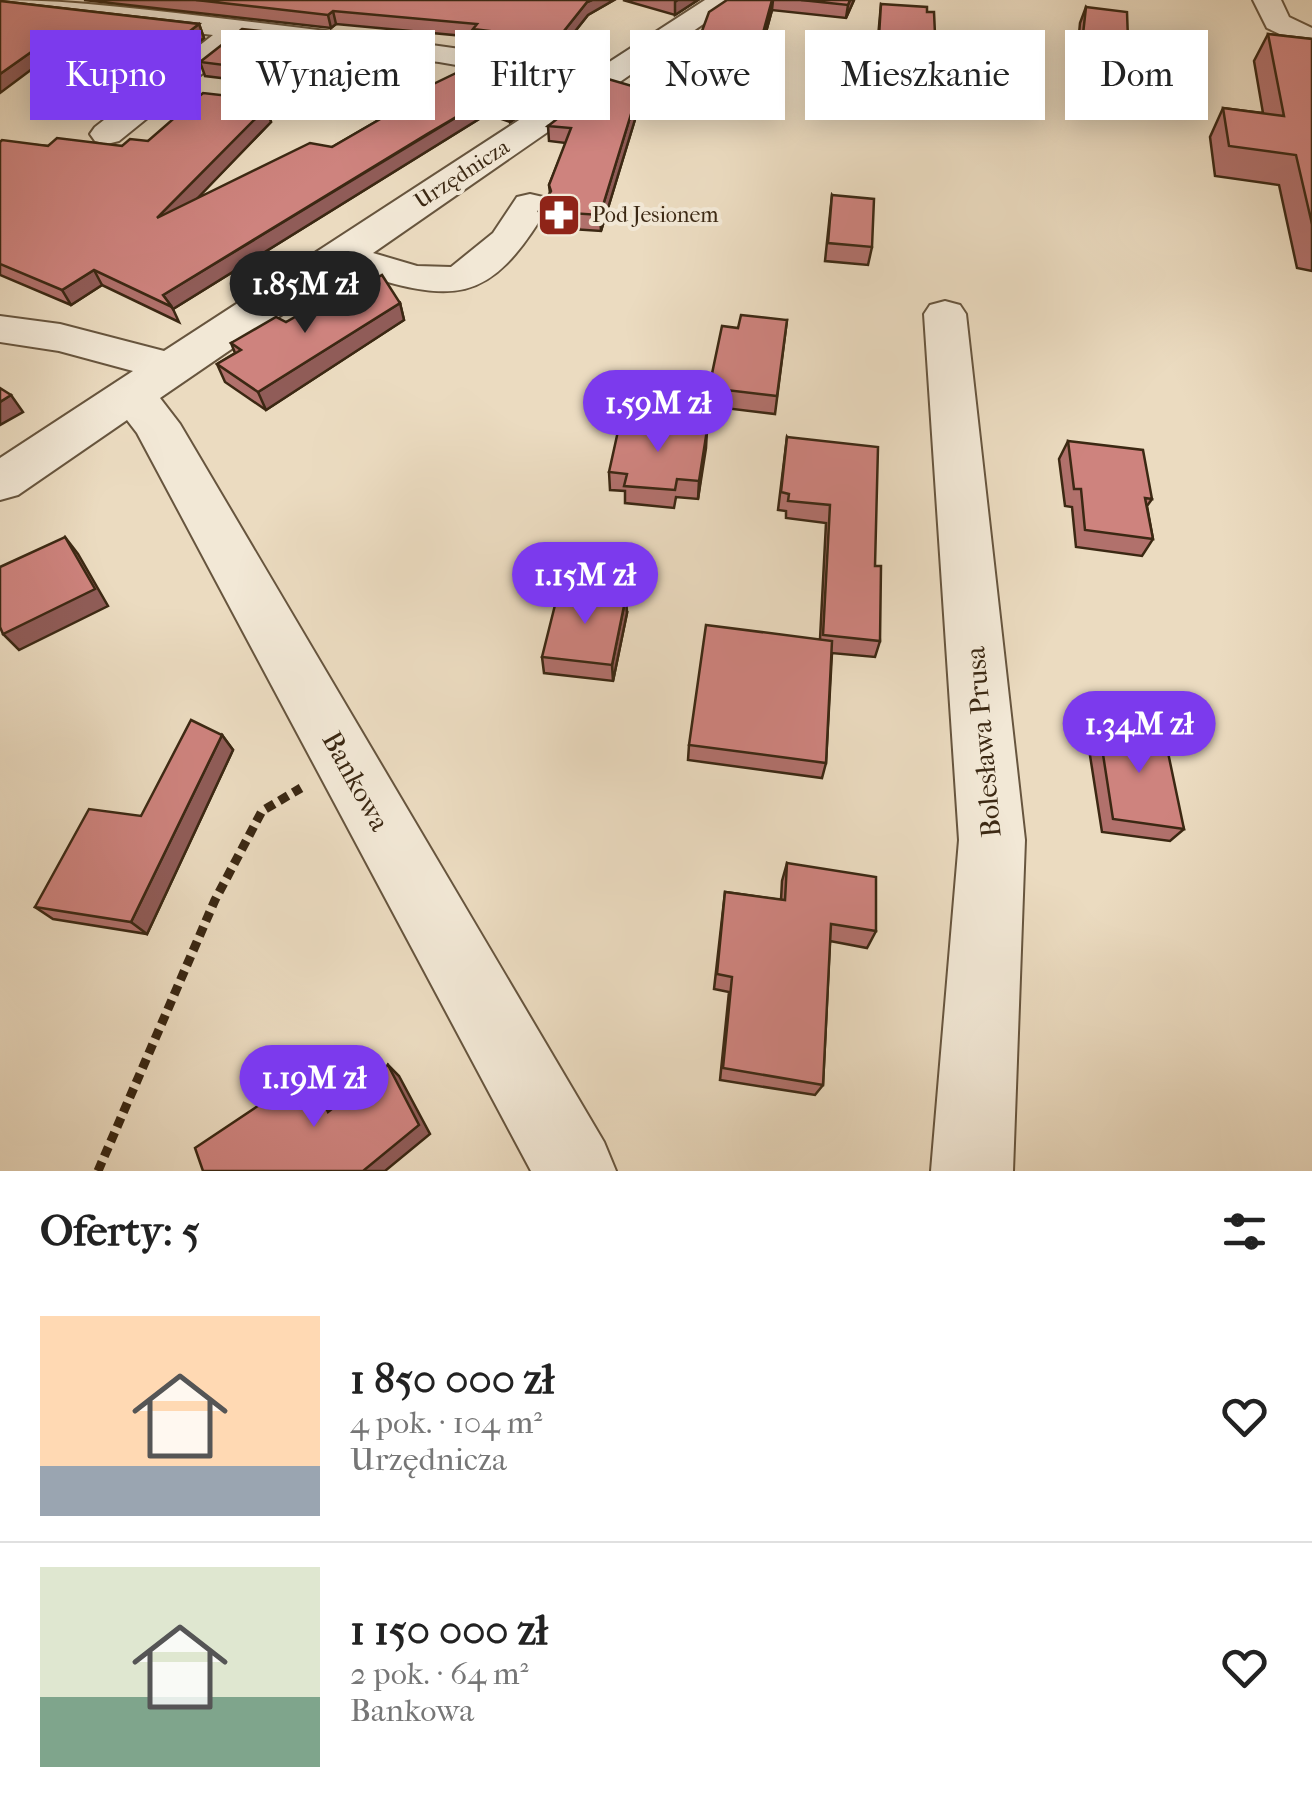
<!DOCTYPE html>
<html lang="pl">
<head>
<meta charset="utf-8">
<style>
	body { margin:0; font-family:"IM FELL French Canon",serif; background:#f2f2f2; color:#222; height:100vh; display:flex; flex-direction:column; font-size:38px; white-space:nowrap }
	* { box-sizing:border-box; margin:0 }
	p { font-size:32px; color:#767676 }
	.icon { flex:none; width:55px; height:55px; fill:none; stroke:currentColor; stroke-width:2; stroke-linecap:round; stroke-linejoin:round }
	.map { position:relative; height:1171px; overflow:hidden }
	.panel { display:flex; flex-direction:column; background:#fff; flex:1 }
	.panel>* { flex:none }
	.top-card { position:absolute; left:30px; top:30px; width:1252px; height:90px; display:flex; gap:20px }
	.price { position:absolute; translate:-50% -85px; padding:0 22px; border-radius:35px; background:#7c3aed; color:#fff; font-size:32px; line-height:65px; filter:drop-shadow(0 2px 5px #0008) }
	.price::after { content:''; position:absolute; left:50%; top:60px; width:30px; height:22px; margin-left:-15px; background:inherit; clip-path:polygon(0 0,100% 0,50% 100%) }
	.price.active { background:#222; color:#fff }
	ul { padding:0; list-style:none }
	li { display:flex; align-items:center; gap:30px; height:250px; padding:0 40px }
	li+li { border-top:2px solid #e0e0e0 }
	li span { display:grid; place-items:center; flex:none; width:280px; height:200px; border-radius:0px; color:#555 }
	li>.icon { margin-inline-start:auto }
	span .icon { width:120px; height:120px; fill:#fffc; stroke-width:1 }
	li b { font-size:42px }
	h2 { display:flex; justify-content:space-between; align-items:center; height:120px; padding:0 40px; font-size:42px }
	.pill { padding:0 35px; border-radius:0px; background:#fff; box-shadow:0 5px 25px #0003; font-size:35px; line-height:90px }
	.pill.active { background:#7c3aed; color:#fff }
	.map>svg:first-child { display:block }
	.lines { fill:none; stroke-linecap:round; stroke-linejoin:round }
	.minor-casing { stroke:#67553e; stroke-width:4 }
	.path { stroke:#3b2813; stroke-width:9; stroke-dasharray:10 6; stroke-linecap:butt }
	.minor { fill:#f2e8d6; fill-rule:evenodd }
	.wall { fill:#b1716c; stroke:#3b2813; stroke-width:2.5 }
	.shaded-wall { fill:#905c58; stroke:#3b2813; stroke-width:2.5 }
	.building { fill:#ce837e; stroke:#3b2813; stroke-width:2.5 }
	.labels { text-anchor:middle; dominant-baseline:central; stroke-width:8; stroke-linejoin:round; paint-order:stroke }
	.far-street-label { font-size:22px; fill:#3b2813; stroke:#f2e8d6 }
	.far-poi-label { font-size:22px; fill:#3b2813; stroke:#f2e8d6; text-anchor:start }
	.street-label { font-size:28px; fill:#3b2813; stroke:#f2e8d6 }
</style>
</head>
<body>
<div class="map">
<svg width="1312" height="1171" viewBox="0 0 1312 1171">
	<rect width="100%" height="100%" fill="#ebdbc0"/>
	<filter id="stains"><feTurbulence type="fractalNoise" baseFrequency=".002" numOctaves="4"/><feColorMatrix values="0 0 0 0 .2 0 0 0 0 .09 0 0 0 0 .02 0 0 0 .5 -.17"/></filter>
	<radialGradient id="worn" r=".72"><stop offset=".6" stop-color="#630" stop-opacity="0"/><stop offset="1" stop-color="#630" stop-opacity=".3"/></radialGradient>
	<g class="lines">
		<g class="minor-casing">
			<g id="minor">
				<path d="M0,0C79,0 156,11 235,20C356,34 476,50 597,70L705,0H738L373,253L417,266L451,267L493,233L517,197L530,194L543,197L549,205C488,309 453,303 347,270L160,398L180,424L604,1142L616,1171H531L137,433L127,420L18,495L0,500V458L133,371L59,351L0,342V316L60,324L164,351L573,85L439,62L245,39L119,141L107,144L95,141L90,134L95,127L213,35L0,9Z"/>
				<path d="M1253,0H1281L1289,17L1312,28V49L1267,28Z"/>
				<path d="M945,301L960,305L966,314L1025,840L1013,1171H931L959,840L924,314L930,305Z"/>
			</g>
		</g>
		<path class="path" d="M98,1171L215,900L262,811L301,788"/>
		<use href="#minor" class="minor"/>
	</g>
	<g class="wall">
		<path d="M84,0H614L588,15L553,59L523,54L522,48L474,42V37L336,24L331,28Z"/>
		<path d="M623,0H698L675,15Z"/>
		<path d="M727,0H854L846,18L772,10L754,76L743,75L731,115L677,110L678,96Z"/>
		<path d="M0,1L199,24L204,38L161,71L133,67L127,72L40,63Z"/>
		<path d="M881,4L935,34L969,100L965,114L899,108L892,83L874,82Z"/>
		<path d="M1086,7L1129,67L1122,84L1075,78L1080,23Z"/>
		<path d="M1268,34L1312,39V271L1297,268L1279,185L1215,176L1210,137L1223,108L1263,113L1254,61Z"/>
		<path d="M307,50L270,84L205,76L200,62Z"/>
		<path d="M562,73L563,87L510,122L487,114L173,309L179,322L102,285L71,305L0,275V142L48,146H122L148,141L257,99L260,107L266,108L271,122L197,198L332,147L420,96L419,91Z"/>
		<path d="M640,103L601,231L541,227L539,211L550,193L549,185L566,143L549,141L548,126Z"/>
		<path d="M832,195L872,247L868,265L825,261Z"/>
		<path d="M400,303L404,320L266,410L225,382L217,364L235,353L231,343L286,322Z"/>
		<path d="M787,320L775,414L708,406L709,388L738,328Z"/>
		<path d="M707,430L698,499L676,497L674,508L625,503V491L610,490L609,472Z"/>
		<path d="M787,437L875,566L880,641L875,657L832,653L826,763L822,778L688,760L689,745L820,639L826,523L786,518V511L778,510Z"/>
		<path d="M1068,441L1152,499L1147,506L1153,539L1142,556L1076,547L1072,507L1065,506L1059,459Z"/>
		<path d="M627,613L613,681L544,673L542,657Z"/>
		<path d="M1104,719L1154,742L1184,829L1170,841L1102,832L1089,749L1094,741L1093,733Z"/>
		<path d="M222,735L233,750L147,934L53,919L35,907L141,816Z"/>
		<path d="M787,863L876,931L867,948L830,941L823,1085L815,1095L720,1080L729,992L714,989L725,892L781,900L782,881Z"/>
	</g>
	<g class="shaded-wall">
		<path d="M592,0H614L588,15L553,59L552,46L587,2Z"/>
		<path d="M678,0H698L675,15V2Z"/>
		<path d="M773,0L772,10L754,76L755,62Z"/>
		<path d="M850,0H854L846,18L848,5Z"/>
		<path d="M333,11L336,24L331,28L328,15Z"/>
		<path d="M199,24L204,38L161,71L156,57Z"/>
		<path d="M303,36L307,50L270,84L265,70Z"/>
		<path d="M34,50L40,63L0,93V74Z"/>
		<path d="M127,54L133,67L127,72L121,59Z"/>
		<path d="M744,61L743,75L731,115L732,101Z"/>
		<path d="M562,73L563,87L510,122L508,108Z"/>
		<path d="M639,88L640,103L601,231L600,215Z"/>
		<path d="M257,99L262,112L266,108L271,122L164,233L157,218L250,106Z"/>
		<path d="M485,100L487,114L173,309L163,295Z"/>
		<path d="M94,270L102,285L71,305L62,290Z"/>
		<path d="M400,303L404,320L266,410L258,392Z"/>
		<path d="M11,395L23,412L0,425V402Z"/>
		<path d="M707,430L706,448L698,499L699,481Z"/>
		<path d="M65,537L78,554L108,606L19,650L3,634Z"/>
		<path d="M626,596L627,613L613,681L612,665Z"/>
		<path d="M222,735L233,750L147,934L131,922Z"/>
		<path d="M388,1065L399,1076L430,1134L385,1171H363Z"/>
		<path d="M310,1071L325,1082L342,1121L328,1112Z"/>
	</g>
	<g class="building">
		<path d="M196,0H592L587,2L552,46L522,41L532,36L473,29L477,24L333,11L328,15Z"/>
		<path d="M727,0H772L755,62L744,61L732,101L678,96L709,12Z"/>
		<path d="M801,0H850L848,5Z"/>
		<path d="M0,1L199,24L156,57L127,54L121,59L34,50L0,74Z"/>
		<path d="M881,4L927,7V12H934L935,34L966,36L969,100L901,94L895,69L877,68Z"/>
		<path d="M1086,7L1127,12L1129,67L1080,61Z"/>
		<path d="M242,29L303,36L265,70L200,62Z"/>
		<path d="M1268,34L1312,39V224L1296,155L1229,146L1223,108L1284,116Z"/>
		<path d="M483,60L562,73L508,108L485,100L427,134L163,295L172,307L94,270L62,290L0,264V142L2,140L48,146L57,138L122,146L130,139L148,141L203,93L257,99L250,106L266,108L157,218L310,143L332,147L425,93L419,91Z"/>
		<path d="M608,79L639,88L600,215L539,211L551,191L549,185L571,128L548,126Z"/>
		<path d="M832,195L874,199L872,247L828,243Z"/>
		<path d="M382,275L400,303L258,392L217,364L241,350L231,343L276,317L286,322L302,313L310,317Z"/>
		<path d="M741,315L787,320L777,396L709,388L722,326L738,328Z"/>
		<path d="M0,388L11,395L0,402Z"/>
		<path d="M620,422L707,430L699,481L677,479L675,490L624,486L627,474L609,472Z"/>
		<path d="M787,437L878,447L875,566H881L880,641L823,635L830,505L788,501L789,494L781,492Z"/>
		<path d="M1068,441L1143,450L1152,499L1145,498L1153,539L1085,530L1081,489H1074Z"/>
		<path d="M65,537L95,589L3,634L0,627V567Z"/>
		<path d="M559,589L626,596L612,665L542,657Z"/>
		<path d="M706,625L832,641L826,763L689,745Z"/>
		<path d="M1104,719L1150,724L1154,742L1166,743L1184,829L1113,819L1100,735L1106,736Z"/>
		<path d="M191,720L222,735L131,922L35,907L89,809L141,816Z"/>
		<path d="M787,863L876,877V931L831,924L823,1085L723,1068L732,977L717,974L725,892L785,900Z"/>
		<path d="M388,1065L419,1125L363,1171H203L195,1148L310,1071L328,1112Z"/>
	</g>
	<defs>
		<g id="pharmacy-square" transform="scale(2.25)"><rect x="-9" y="-9" width="18" height="18" rx="4" fill="#8f2418" stroke="#f2e8d6"/><path d="M-2-6h4v4h4v4h-4v4h-4v-4h-4v-4h4Z" fill="#fff"/></g>
	</defs>
	<g fill-rule="evenodd">
		<use href="#pharmacy-square" x="559" y="215"/>
	</g>
	<g class="labels">
		<g class="far-street-label">
			<text transform="translate(462 174) rotate(-33)">Urzędnicza</text>
		</g>
		<g class="far-poi-label">
			<text x="592" y="215">Pod Jesionem</text>
		</g>
		<g class="street-label">
			<text transform="translate(983 742) rotate(-95)">Bolesława Prusa</text>
			<text transform="translate(356 781) rotate(61)">Bankowa</text>
		</g>
	</g>
	<rect width="100%" height="100%" filter="url(#stains)"/>
	<rect width="100%" height="100%" fill="url(#worn)"/>
</svg>
<b class="price active" style="left:305px;top:336px">1.85M zł</b>
<b class="price" style="left:658px;top:455px">1.59M zł</b>
<b class="price" style="left:585px;top:627px">1.15M zł</b>
<b class="price" style="left:1139px;top:776px">1.34M zł</b>
<b class="price" style="left:314px;top:1130px">1.19M zł</b>
<div class="top-card">
<a class="pill active">Kupno</a>
<a class="pill">Wynajem</a>
<a class="pill">Filtry</a>
<a class="pill">Nowe</a>
<a class="pill">Mieszkanie</a>
<a class="pill">Dom</a>
</div>
</div>
<section class="panel">
<h2>Oferty: 5<svg class="icon" aria-label="filters" viewBox="0 0 24 24"><path d="M4 7h16M4 17h16"/><circle cx="9" cy="7" r="2"/><circle cx="15" cy="17" r="2"/></svg></h2>
<ul>
<li><span style="background:linear-gradient(#ffd9b3 75%,#9aa5b1 0)"><svg class="icon" aria-label="home" viewBox="0 0 24 24"><path d="M3 11l9-7 9 7M6 9v11h12V9"/></svg></span><div><b>1 850 000 zł</b><p>4 pok. · 104 m²</p><p>Urzędnicza</p></div><svg class="icon" aria-label="heart" viewBox="0 0 24 24"><path d="M12 20l-8-8c-3-5 5-10 8-4 3-6 11-1 8 4z"/></svg></li>
<li><span style="background:linear-gradient(#dfe7d0 65%,#7fa58c 0)"><svg class="icon" aria-label="home" viewBox="0 0 24 24"><path d="M3 11l9-7 9 7M6 9v11h12V9"/></svg></span><div><b>1 150 000 zł</b><p>2 pok. · 64 m²</p><p>Bankowa</p></div><svg class="icon" aria-label="heart" viewBox="0 0 24 24"><path d="M12 20l-8-8c-3-5 5-10 8-4 3-6 11-1 8 4z"/></svg></li>
</ul>
</section>
</body>
</html>
